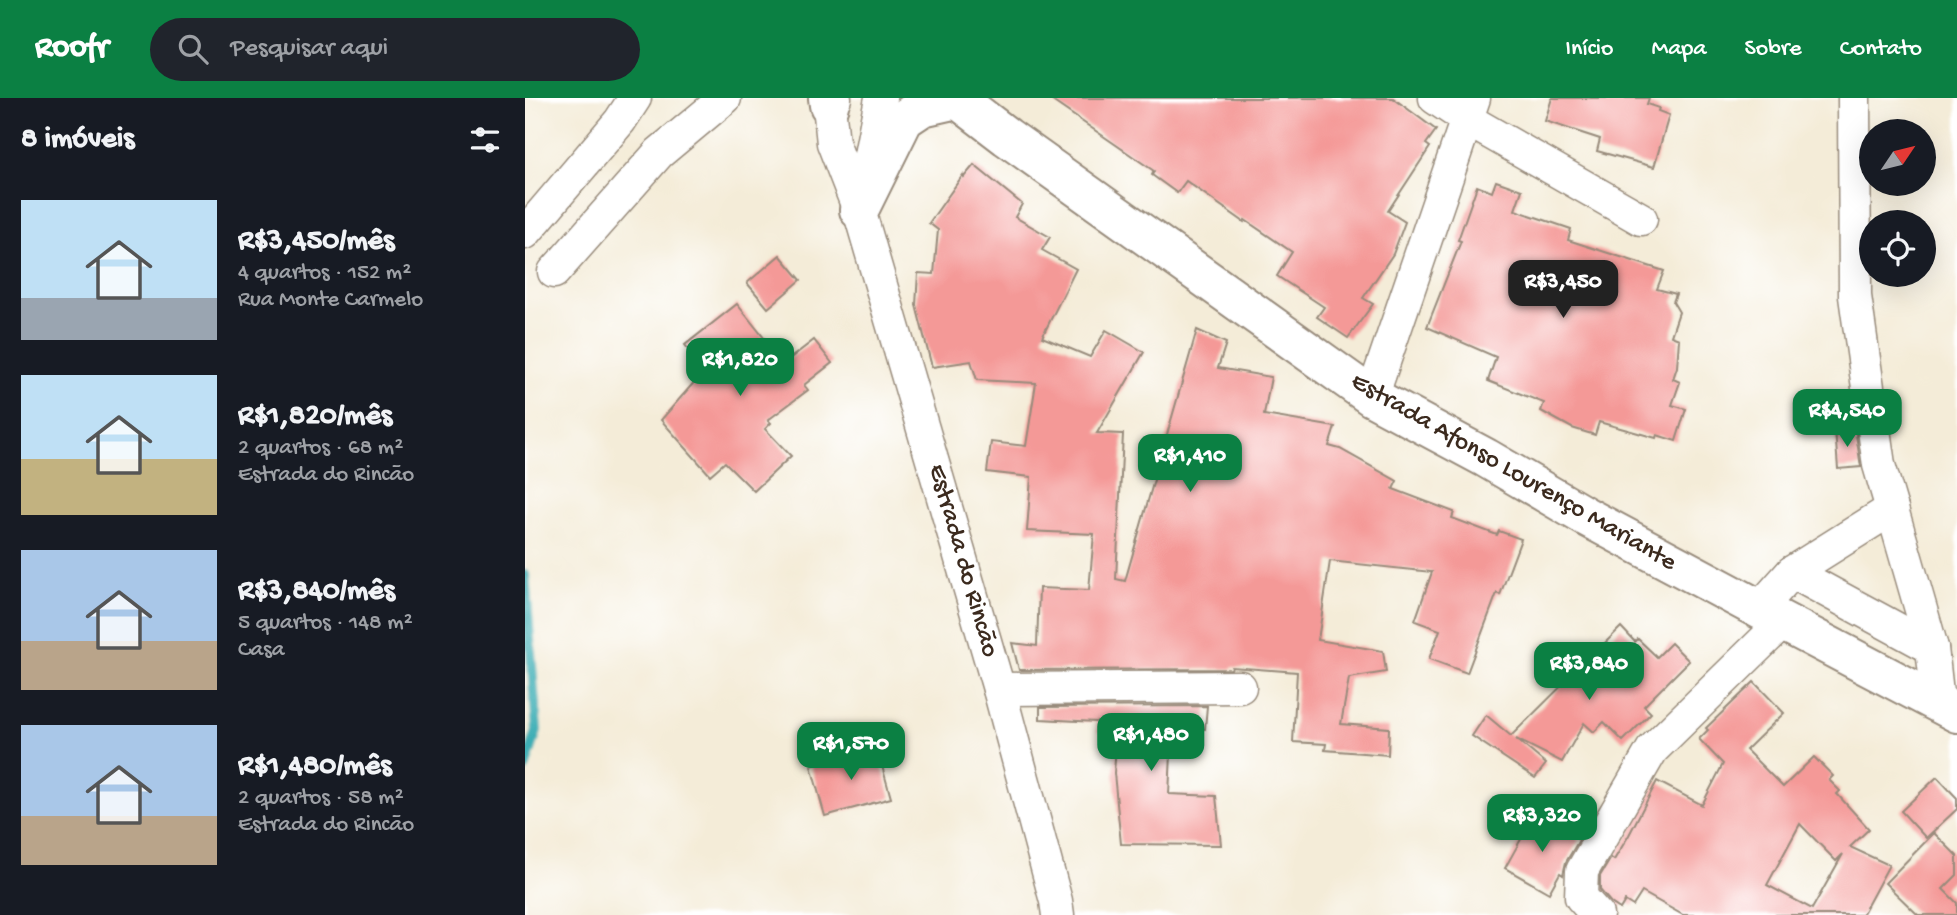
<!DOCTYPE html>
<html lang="pt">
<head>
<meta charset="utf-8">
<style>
	body { margin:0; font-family:"Gochi Hand",sans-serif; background:#20242c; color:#f1f3f6; height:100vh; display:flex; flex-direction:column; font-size:26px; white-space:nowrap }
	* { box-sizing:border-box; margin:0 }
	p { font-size:23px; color:#9ea1a6 }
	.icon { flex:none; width:38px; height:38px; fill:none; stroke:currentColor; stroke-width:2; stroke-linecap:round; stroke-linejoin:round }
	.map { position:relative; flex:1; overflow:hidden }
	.details { display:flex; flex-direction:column; background:#171b24; width:525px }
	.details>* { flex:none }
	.needle { width:46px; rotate:55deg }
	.tools { position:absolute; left:1334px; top:21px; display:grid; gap:14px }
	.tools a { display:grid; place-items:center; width:77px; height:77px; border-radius:50%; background:#171b24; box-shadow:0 7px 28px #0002; font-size:35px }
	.price { position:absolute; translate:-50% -60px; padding:0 16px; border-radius:14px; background:#0b8043; color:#fff; font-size:23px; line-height:46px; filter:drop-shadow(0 2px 4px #0008) }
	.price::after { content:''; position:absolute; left:50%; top:42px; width:21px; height:16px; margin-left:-10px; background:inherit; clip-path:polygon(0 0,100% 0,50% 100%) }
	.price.selected { background:#222; color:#fff }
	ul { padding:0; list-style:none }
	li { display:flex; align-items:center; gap:21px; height:175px; padding:0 21px }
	li span { display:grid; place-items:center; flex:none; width:196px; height:140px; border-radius:0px; color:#555 }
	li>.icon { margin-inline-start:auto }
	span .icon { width:84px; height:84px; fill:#fffc; stroke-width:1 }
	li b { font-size:30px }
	h2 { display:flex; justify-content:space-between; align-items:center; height:84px; padding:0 21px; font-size:30px }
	header { display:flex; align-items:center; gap:42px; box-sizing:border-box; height:98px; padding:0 35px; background:#0b8043; color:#fff }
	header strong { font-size:33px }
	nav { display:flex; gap:38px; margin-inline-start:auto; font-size:24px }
	.search { width:490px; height:63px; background:#20242c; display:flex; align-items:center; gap:18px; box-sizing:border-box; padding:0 24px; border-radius:38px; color:#9ea1a6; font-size:26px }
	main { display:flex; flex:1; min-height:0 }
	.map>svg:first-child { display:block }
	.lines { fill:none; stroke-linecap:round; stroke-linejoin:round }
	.stream { stroke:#3caeb5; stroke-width:10 }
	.building { fill:#f49997; fill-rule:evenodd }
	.minor-casing { stroke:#988b7b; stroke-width:35 }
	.major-casing { stroke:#988b7b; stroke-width:42 }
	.minor { stroke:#fff; stroke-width:32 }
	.major { stroke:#fff; stroke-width:38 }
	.labels { text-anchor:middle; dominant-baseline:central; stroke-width:6; stroke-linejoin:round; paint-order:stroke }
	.street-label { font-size:26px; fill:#3b2a1e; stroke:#fff }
</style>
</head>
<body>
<header>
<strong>Roofr</strong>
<div class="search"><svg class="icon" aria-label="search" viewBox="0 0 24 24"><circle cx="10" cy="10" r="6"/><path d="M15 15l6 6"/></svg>Pesquisar aqui</div>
<nav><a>Início</a><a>Mapa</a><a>Sobre</a><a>Contato</a></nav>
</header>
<main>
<section class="details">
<h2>8 imóveis<svg class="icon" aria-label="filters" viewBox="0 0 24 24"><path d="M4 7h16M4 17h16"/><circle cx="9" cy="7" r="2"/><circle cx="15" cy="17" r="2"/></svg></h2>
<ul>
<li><span style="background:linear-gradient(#bfe0f5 70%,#9aa5b1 0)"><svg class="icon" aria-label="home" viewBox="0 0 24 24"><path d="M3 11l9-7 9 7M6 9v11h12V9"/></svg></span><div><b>R$3,450/mês</b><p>4 quartos · 152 m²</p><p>Rua Monte Carmelo</p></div></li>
<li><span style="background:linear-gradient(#bfe0f5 60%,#c2b280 0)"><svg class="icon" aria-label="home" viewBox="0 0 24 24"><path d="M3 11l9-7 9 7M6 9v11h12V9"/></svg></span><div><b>R$1,820/mês</b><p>2 quartos · 68 m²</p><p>Estrada do Rincão</p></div></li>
<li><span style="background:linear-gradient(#a9c7e8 65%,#b9a48a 0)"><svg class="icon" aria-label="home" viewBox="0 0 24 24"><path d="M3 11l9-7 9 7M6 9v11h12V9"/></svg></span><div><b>R$3,840/mês</b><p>5 quartos · 148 m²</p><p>Casa</p></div></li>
<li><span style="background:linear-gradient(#a9c7e8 65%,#b9a48a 0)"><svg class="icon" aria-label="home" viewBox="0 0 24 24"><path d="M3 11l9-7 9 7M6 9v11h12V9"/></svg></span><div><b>R$1,480/mês</b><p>2 quartos · 58 m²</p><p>Estrada do Rincão</p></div></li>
</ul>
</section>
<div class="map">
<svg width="1432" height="817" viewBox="0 0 1432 817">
	<rect width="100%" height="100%" fill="#fff"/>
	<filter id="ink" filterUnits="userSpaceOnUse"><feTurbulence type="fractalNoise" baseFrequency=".0143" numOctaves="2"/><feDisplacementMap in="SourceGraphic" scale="14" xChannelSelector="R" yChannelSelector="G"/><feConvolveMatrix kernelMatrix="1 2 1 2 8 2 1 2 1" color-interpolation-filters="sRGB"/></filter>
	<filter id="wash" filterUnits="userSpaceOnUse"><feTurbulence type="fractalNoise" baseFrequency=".00686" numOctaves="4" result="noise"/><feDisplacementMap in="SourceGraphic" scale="28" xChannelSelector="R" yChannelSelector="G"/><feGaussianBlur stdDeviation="1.57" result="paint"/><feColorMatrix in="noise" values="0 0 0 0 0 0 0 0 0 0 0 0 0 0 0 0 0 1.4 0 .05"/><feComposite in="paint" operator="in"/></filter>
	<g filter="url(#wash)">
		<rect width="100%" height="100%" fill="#f4ecd8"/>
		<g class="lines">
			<path class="stream" d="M0,477L12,633L0,670"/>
		</g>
		<g id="blocks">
			<g class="building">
				<path d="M523,0H868L911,32L901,46L905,49L863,113L880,124L868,156L838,200L848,206L823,240L792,219L799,209L752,178L767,154L720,122L719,124L661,83L652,95L627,77L629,73Z"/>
				<path d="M1027,0H1124L1122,6L1134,10L1133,13L1144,17L1129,69L1072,53L1075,41L1020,23Z"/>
				<path d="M449,67L497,106L490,119L525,139L517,152L551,171L517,239L565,259L581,232L619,254L572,335L598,336L591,481L600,483L672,232L701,245L693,270L746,279L739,317L810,329L804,348L815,351L872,383L868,391L929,414L927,420L972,437L974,433L996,441L975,497L972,495L942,575L904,561L915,532L890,523L907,474L805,463L793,542L858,553L861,574L824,580L816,626L864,630L863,657L800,652L801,646L768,644L772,574L707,569L706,571L494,572L487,545L512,548L514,490L564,492L569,436L502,433L506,379L462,374L466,344L501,348L511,285L452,282L446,263L407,269L391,207L393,175L409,176L413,132L404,125L438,77L439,79Z"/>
				<path d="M971,83L997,92L990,112L1046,131L1043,142L1139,173L1132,191L1151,196L1148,204L1154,214L1146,238L1154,241L1152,269L1148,281L1155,284L1147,307L1161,311L1151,343L1132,337L1131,340L1074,324L1070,337L1047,330L1016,313L1019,305L963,283L971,259L902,229L936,143L933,142L952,88L967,94Z"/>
				<path d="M255,157L276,182L243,210L222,185Z"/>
				<path d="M212,206L259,265L289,242L307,265L279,287L283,292L243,322L246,325L240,331L266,358L229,393L200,364L185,377L136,322L180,272L160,247Z"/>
				<path d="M1330,330L1336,369L1313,371L1310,331Z"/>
				<path d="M1096,529L1110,544L1113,541L1132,559L1146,545L1164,563L1119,608L1126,615L1098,643L1079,624L1069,634L1059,625L1037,664L991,641L1021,666L1010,680L947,638L961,617L986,638Z"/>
				<path d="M1229,584L1259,615L1221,652L1258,689L1289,659L1308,678L1304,682L1315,693L1312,696L1344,731L1325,749L1364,767L1337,817H1158L1117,794L1108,808L1100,803L1095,811L1086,805L1075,792V778L1086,760L1089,762L1104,737L1132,683L1177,707L1198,666L1174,641L1183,632L1181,630ZM1275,726L1311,763L1318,756L1287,811L1242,787Z"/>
				<path d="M682,608L680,631L658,630V637L647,636L644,696L691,698L696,747L596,746L589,675L592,635L572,634V624L515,621V609Z"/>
				<path d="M352,650L366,700L300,718L286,668Z"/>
				<path d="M1412,679L1432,700V711L1401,740L1376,713Z"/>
				<path d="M1010,716L1054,742L1041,764L1038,777L1035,775L1024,795L980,770Z"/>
				<path d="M1409,735L1432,758V777L1418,791L1432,805V817H1393L1360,785Z"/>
			</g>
		</g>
	</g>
	<g filter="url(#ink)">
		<use href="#blocks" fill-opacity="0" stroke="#988b7b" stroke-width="2"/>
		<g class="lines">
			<g class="minor-casing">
				<g id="minor">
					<path d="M310,0L304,7L308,45L334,112L474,591L531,803L533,817"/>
					<path d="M910,0L943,22L1116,121"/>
					<path d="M340,83L356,0"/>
					<path d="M0,135L95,23L110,0"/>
					<path d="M29,174L134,55L200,0"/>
					<path d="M847,299L949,0"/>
					<path d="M1367,411L1407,550L1413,604"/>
					<path d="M1267,474L1407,550"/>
					<path d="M1234,511L1267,474L1367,411L1354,367L1330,198L1329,0"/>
					<path d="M474,591L715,589"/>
					<path d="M1072,817L1056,799L1057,773L1127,652L1258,524"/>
				</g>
			</g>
			<g class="major-casing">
				<g id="major">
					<path d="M303,0L304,7"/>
					<path d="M431,0L482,39L847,299L961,360L1060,418L1234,511L1432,615"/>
					<path d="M334,112L379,21L397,9L432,1"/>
				</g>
			</g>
			<use href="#minor" class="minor"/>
			<use href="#major" class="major"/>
		</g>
	</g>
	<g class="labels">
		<g class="street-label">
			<text transform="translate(988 375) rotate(30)">Estrada Afonso Lourenço Mariante</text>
			<text transform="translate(437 463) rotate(74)">Estrada do Rincão</text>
		</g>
	</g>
</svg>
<div class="tools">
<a><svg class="needle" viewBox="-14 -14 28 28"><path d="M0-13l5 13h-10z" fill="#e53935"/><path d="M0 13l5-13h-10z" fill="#9ea1a6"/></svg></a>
<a><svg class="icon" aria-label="locate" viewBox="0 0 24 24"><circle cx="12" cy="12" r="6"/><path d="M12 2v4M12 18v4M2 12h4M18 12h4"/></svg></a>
</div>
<b class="price selected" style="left:1038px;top:222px">R$3,450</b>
<b class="price" style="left:215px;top:300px">R$1,820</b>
<b class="price" style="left:1322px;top:351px">R$4,540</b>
<b class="price" style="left:665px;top:396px">R$1,410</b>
<b class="price" style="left:1064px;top:604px">R$3,840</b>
<b class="price" style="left:626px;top:675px">R$1,480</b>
<b class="price" style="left:326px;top:684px">R$1,570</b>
<b class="price" style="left:1017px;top:756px">R$3,320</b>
</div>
</main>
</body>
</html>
